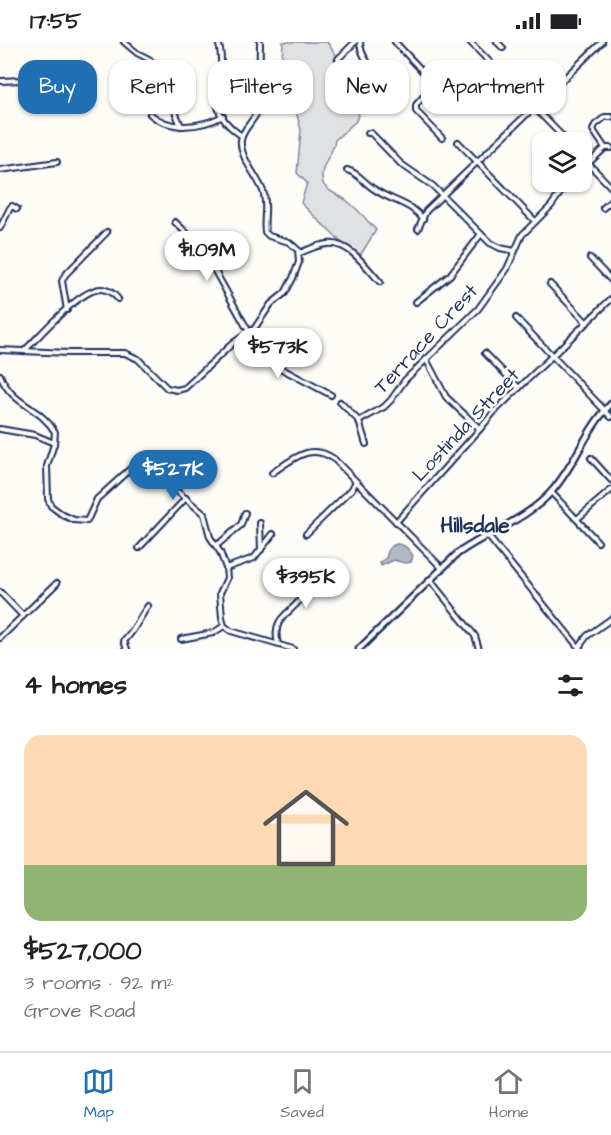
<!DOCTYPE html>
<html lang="en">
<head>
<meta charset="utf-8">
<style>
	body { margin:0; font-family:"Architects Daughter",sans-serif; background:#f2f2f2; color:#202124; height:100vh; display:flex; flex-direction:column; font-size:22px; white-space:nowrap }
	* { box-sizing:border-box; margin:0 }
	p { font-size:20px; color:#757577 }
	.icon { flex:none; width:33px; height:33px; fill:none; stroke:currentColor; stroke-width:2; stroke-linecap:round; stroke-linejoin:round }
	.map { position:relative; height:607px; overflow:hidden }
	.sheet { display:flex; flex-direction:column; background:#fff; flex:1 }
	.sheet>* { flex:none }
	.top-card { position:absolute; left:18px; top:18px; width:576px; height:54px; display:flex; gap:12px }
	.tools { position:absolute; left:532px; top:90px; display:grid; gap:12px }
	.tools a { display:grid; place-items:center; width:60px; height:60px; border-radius:12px; background:#fff; box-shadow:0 2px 4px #0004; font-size:30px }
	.price { position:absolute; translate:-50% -51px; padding:0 14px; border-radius:21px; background:#fff; color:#222; font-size:20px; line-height:39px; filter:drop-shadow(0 2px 3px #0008) }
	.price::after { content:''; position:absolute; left:50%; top:36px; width:18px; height:14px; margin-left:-9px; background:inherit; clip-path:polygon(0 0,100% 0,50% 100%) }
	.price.selected { background:#1f6fb2; color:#fff }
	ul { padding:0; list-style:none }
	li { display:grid; align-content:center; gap:12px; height:318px; padding:0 24px }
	li span { display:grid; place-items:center; height:186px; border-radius:18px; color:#555 }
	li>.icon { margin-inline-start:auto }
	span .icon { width:108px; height:108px; fill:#fffc; stroke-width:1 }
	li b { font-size:26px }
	h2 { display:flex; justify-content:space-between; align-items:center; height:72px; padding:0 24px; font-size:26px }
	.tag { padding:0 21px; border-radius:18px; background:#fff; box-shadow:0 2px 4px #0004; font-size:21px; line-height:54px }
	.tag.selected { background:#1f6fb2; color:#fff }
	.status { display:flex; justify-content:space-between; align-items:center; height:42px; padding:0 30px; background:#fff; direction:ltr }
	.status svg { height:16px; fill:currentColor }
	.tab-bar { display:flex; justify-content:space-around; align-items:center; height:84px; border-top:2px solid #e0e0e0; background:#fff; font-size:16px; color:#757577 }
	.tab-bar a { display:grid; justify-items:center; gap:3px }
	.tab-bar .selected { color:#1f6fb2 }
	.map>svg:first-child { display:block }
	.green { fill:#e0e1e3; stroke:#7e88a0; stroke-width:1.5 }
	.water { fill:#b3b8c5; stroke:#76819c; stroke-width:1.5 }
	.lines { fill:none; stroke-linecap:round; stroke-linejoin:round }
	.minor-casing { stroke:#1b2f5e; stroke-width:8 }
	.major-casing { stroke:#1b2f5e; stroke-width:9 }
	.minor { stroke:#fdfcf7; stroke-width:4 }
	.major { stroke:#fdfcf7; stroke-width:4.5 }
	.labels { text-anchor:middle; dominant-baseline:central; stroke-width:5; stroke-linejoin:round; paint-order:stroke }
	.street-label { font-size:20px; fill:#1b2f5e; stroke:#fdfcf7 }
	.neighbourhood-label { font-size:21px; font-weight:bold; fill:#1b2f5e; stroke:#fdfcf7 }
</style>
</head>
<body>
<div class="status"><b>17:55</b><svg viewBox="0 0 49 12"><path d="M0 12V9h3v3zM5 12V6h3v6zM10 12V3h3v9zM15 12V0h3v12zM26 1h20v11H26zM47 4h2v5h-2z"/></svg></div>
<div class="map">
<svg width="611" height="607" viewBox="0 0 611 607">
	<rect width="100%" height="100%" fill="#fdfcf7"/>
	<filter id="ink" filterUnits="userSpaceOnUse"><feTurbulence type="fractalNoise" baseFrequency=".0167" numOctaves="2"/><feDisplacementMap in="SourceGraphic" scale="12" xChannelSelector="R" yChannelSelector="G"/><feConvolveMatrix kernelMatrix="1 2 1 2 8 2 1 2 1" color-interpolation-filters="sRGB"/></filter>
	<g filter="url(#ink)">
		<path class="green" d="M283,0H327L365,53L356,79L335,98C334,111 320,123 322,137C323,149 338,152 346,158C357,166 367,178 376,188L358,217L301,161L307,141L297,131L301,88L282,17Z"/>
		<path class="water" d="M396,502C405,502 409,507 413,514L411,520L405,521L394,518L381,524L380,520L386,516L389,506Z"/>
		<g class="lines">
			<g class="minor-casing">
				<g id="minor">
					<path d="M124,0L137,11L149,17L157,26L181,84"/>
					<path d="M218,0C231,37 195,63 242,94"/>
					<path d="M360,0C361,24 389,35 389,60L386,63L378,53L384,41"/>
					<path d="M395,0L427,34L430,40V47L416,63V69L442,96"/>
					<path d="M470,0L568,100"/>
					<path d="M497,0L503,6"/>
					<path d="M338,17L355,0"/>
					<path d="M0,39C25,37 54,40 75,25"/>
					<path d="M150,72C170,89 200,86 223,74"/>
					<path d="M611,75H605L595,83L593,88L605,106H611"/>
					<path d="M368,91H371L401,122L433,144L490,201L500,206L515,209"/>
					<path d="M458,100L535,179"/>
					<path d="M582,115L611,145"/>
					<path d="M582,127L605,106"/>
					<path d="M0,128L57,120"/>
					<path d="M347,128C359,131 364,141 374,147C390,159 410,160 423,177"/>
					<path d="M603,166L611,159"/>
					<path d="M175,180L202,206L249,290"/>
					<path d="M0,186L10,166L12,164L17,167"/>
					<path d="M418,187L426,169L602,0"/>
					<path d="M299,211C308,208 317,203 327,202C349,199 366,225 380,240"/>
					<path d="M590,216L611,238"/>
					<path d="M550,242L587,281"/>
					<path d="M416,260L450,233L481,192"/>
					<path d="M67,268L62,239L65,233L107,190"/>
					<path d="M516,276L611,375"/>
					<path d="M248,291L282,327L331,353"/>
					<path d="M0,308L69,311H125L138,317L167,346L177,348L185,346L233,301L254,287L271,262L285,251L293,236L299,220L298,208L289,200L269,194L265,190C263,177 268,163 263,149C257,133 239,115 241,98C243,86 256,77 259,66L260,0"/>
					<path d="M24,309C40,294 80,246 102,247C109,248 114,252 118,257"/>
					<path d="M485,311L519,346"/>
					<path d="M426,317L446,355L480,387"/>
					<path d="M0,333C12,364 40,364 55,390L54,402L47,424L48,457L51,464L63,473L74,478L87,479L97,457L130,427L142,422L154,424L172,445L204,472L210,495L220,510L226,526L227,536L220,551L222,576L224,584L231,589L293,607"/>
					<path d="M340,360L359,379L366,402"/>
					<path d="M359,379L384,365L391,358L405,338L478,267L507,227L522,193L551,164L568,140"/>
					<path d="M0,387L35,393L54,401"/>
					<path d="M591,416L611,438"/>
					<path d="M272,431C293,417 311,400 334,417L442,526"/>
					<path d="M551,450L598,500"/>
					<path d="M577,477L611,448"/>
					<path d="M396,480L480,387L494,370L611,257"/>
					<path d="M260,481L261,508"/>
					<path d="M306,492L352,447L355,441"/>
					<path d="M487,493L580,607"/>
					<path d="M216,504L241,483L245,471"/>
					<path d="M139,506L186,456"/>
					<path d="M226,526L254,516L273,492"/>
					<path d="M430,538L475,594L479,607"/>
					<path d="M0,550L23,574"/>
					<path d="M0,596L57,541"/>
					<path d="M181,597L213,591L224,584"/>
					<path d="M278,602C270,572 296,571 305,550C308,543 308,534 311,527"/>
					<path d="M579,605L587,594L611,577"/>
					<path d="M127,607L124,599C135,589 139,576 148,564"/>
				</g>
			</g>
			<g class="major-casing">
				<path id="major" d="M359,607L457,512C487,490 527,478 552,449C576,422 585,388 611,362"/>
			</g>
			<use href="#minor" class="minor"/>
			<use href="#major" class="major"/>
		</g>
	</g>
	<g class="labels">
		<g class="street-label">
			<text transform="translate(426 297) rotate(-47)">Terrace Crest</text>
			<text transform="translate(466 383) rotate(-47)">Lostinda Street</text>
		</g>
		<g class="neighbourhood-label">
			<text x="475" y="483">Hillsdale</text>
		</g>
	</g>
</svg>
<div class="tools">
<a><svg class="icon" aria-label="layers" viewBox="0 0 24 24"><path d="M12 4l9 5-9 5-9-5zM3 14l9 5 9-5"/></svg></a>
</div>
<b class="price" style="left:207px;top:240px">$1.09M</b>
<b class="price" style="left:278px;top:337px">$573K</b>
<b class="price selected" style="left:173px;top:459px">$527K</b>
<b class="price" style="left:306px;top:567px">$395K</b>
<div class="top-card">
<a class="tag selected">Buy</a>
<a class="tag">Rent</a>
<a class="tag">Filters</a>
<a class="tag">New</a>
<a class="tag">Apartment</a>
</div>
</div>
<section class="sheet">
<h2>4 homes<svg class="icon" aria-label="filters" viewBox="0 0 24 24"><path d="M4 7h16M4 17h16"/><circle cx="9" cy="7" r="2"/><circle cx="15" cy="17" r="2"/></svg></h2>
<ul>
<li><span style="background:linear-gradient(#ffd9b3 70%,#8fb573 0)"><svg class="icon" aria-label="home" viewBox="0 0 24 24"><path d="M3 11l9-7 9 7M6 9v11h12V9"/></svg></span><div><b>$527,000</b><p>3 rooms · 92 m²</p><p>Grove Road</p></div></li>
</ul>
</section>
<nav class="tab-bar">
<a class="selected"><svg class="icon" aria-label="map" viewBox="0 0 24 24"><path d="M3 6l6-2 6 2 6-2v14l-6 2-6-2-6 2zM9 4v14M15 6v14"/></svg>Map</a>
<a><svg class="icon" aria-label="saved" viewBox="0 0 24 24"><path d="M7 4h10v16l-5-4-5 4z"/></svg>Saved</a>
<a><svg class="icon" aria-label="home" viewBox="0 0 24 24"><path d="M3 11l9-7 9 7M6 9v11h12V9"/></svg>Home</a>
</nav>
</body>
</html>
